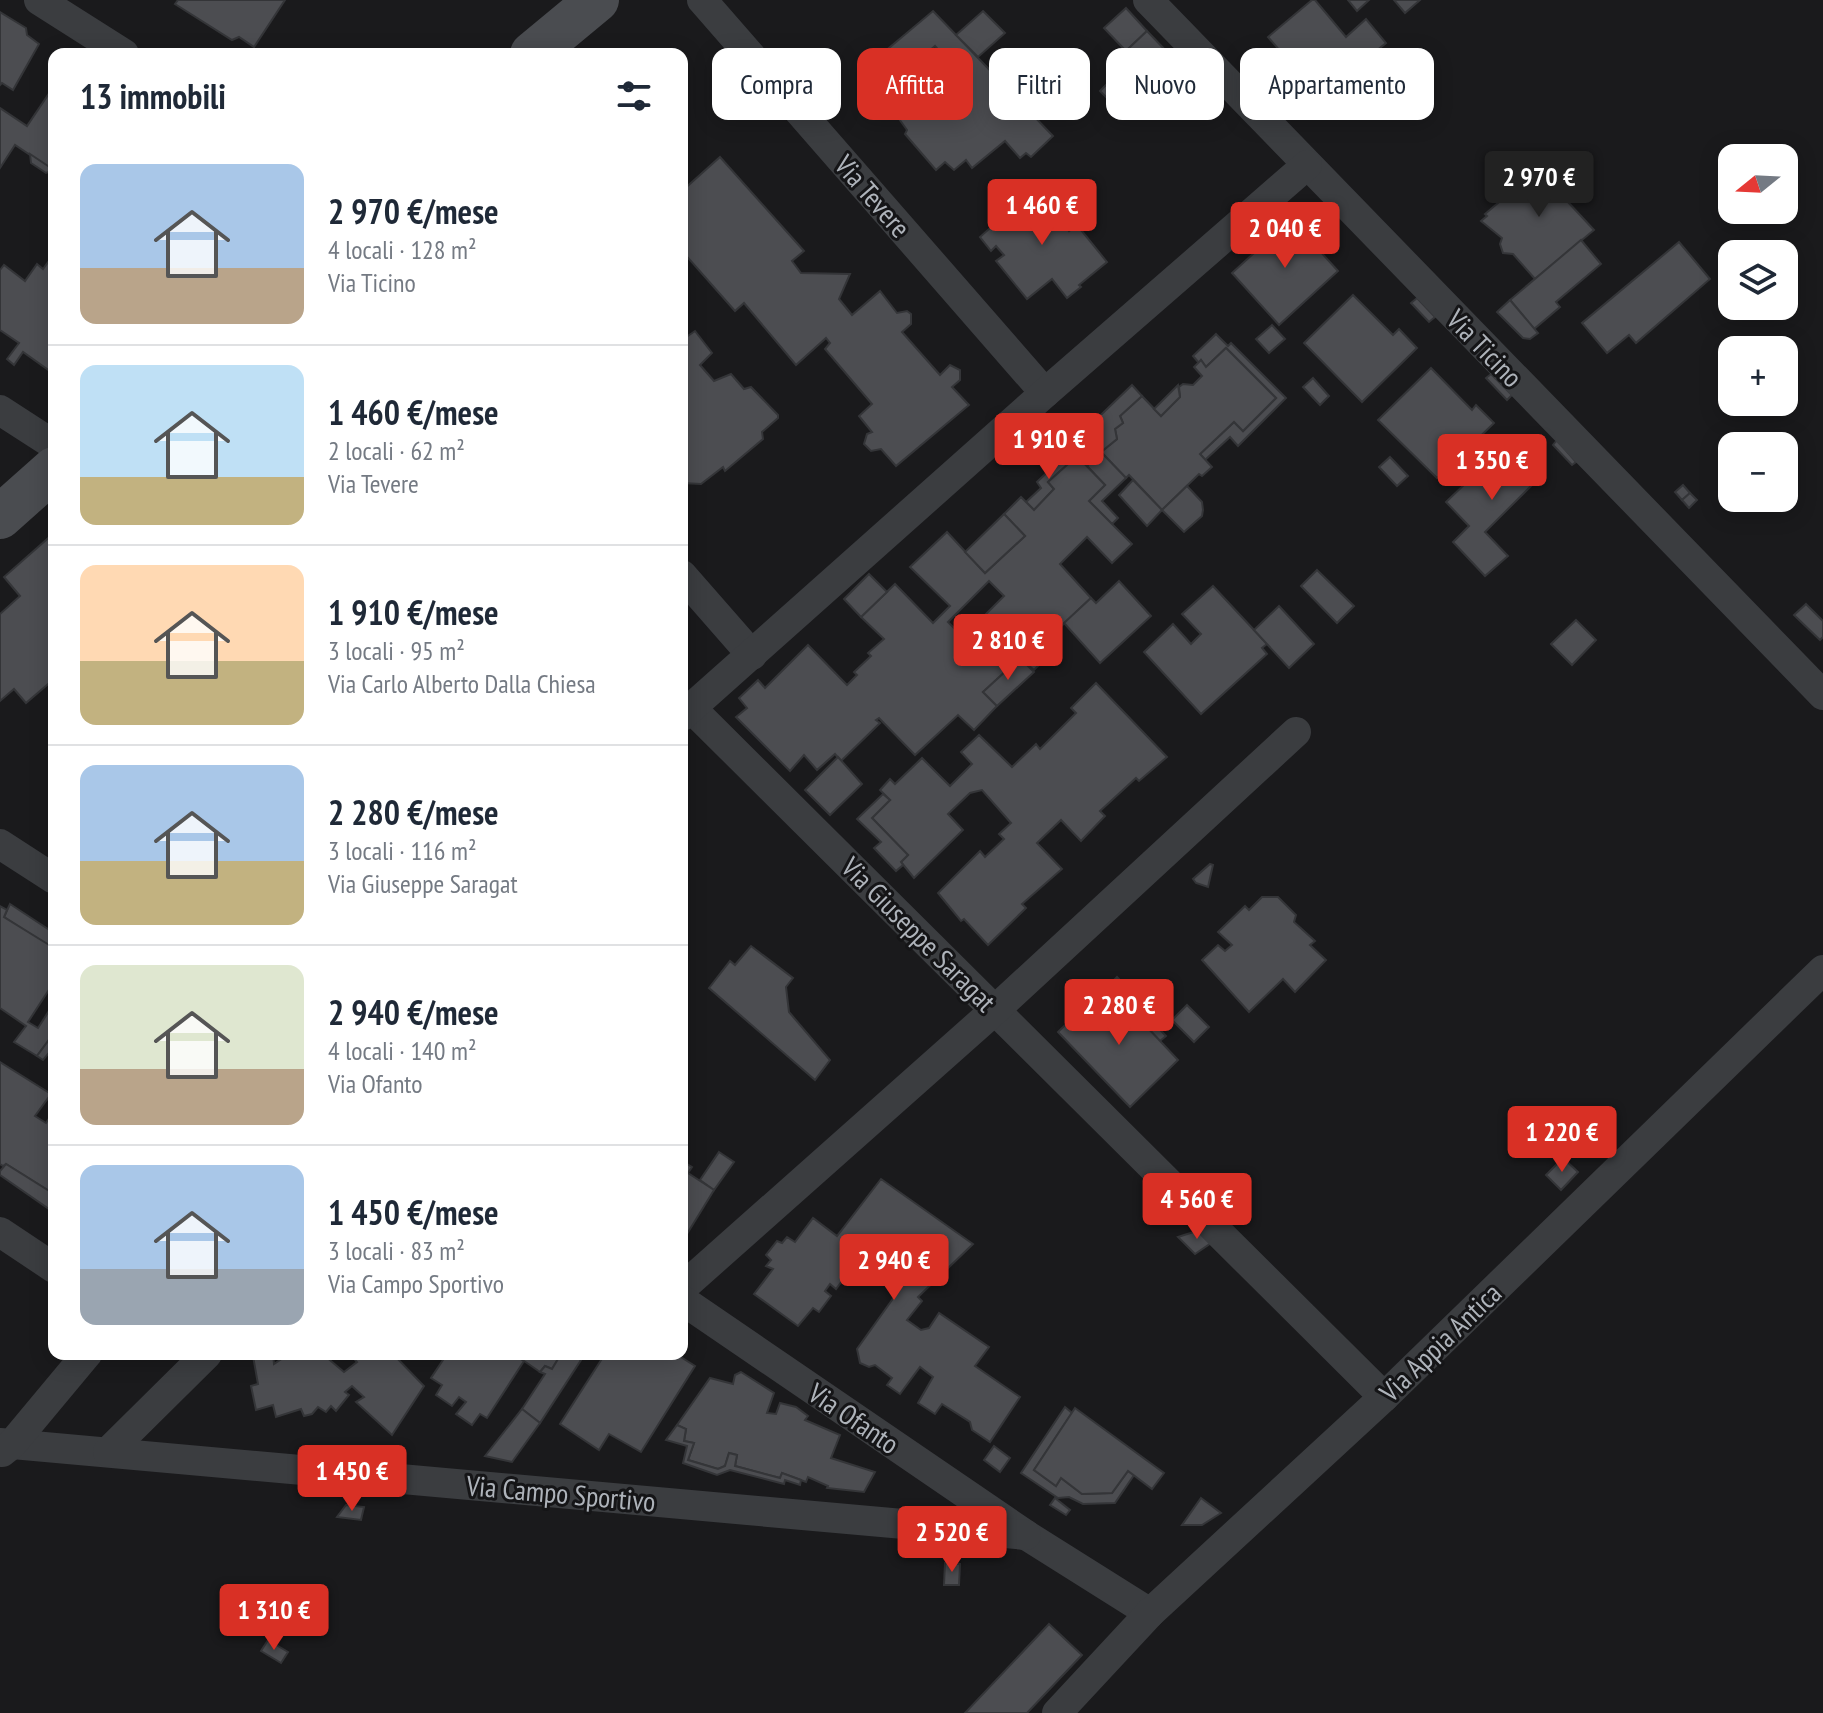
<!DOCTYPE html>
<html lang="it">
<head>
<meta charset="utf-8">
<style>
	body { margin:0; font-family:"PT Sans Narrow",sans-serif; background:#f6f6f7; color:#1f2937; height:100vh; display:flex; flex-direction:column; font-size:30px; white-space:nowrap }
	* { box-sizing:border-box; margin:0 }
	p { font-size:26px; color:#747a83 }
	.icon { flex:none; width:44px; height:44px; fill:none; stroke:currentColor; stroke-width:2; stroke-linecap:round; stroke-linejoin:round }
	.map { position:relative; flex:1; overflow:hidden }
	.side { position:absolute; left:48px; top:48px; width:640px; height:1312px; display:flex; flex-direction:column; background:#fff; border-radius:16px; box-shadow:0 4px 20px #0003 }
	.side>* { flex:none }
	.banner { position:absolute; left:712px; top:48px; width:760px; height:72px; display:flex; gap:16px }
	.needle { width:52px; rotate:252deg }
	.controls { position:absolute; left:1718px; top:144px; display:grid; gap:16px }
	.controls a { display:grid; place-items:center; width:80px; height:80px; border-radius:16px; background:#fff; box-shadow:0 4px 20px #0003; font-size:40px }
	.price { position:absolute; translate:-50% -68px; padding:0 18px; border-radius:8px; background:#d93025; color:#fff; font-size:26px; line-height:52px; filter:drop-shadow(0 2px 4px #0008) }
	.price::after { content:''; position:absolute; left:50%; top:48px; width:24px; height:18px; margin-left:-12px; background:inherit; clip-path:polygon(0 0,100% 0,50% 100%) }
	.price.on { background:#222; color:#fff }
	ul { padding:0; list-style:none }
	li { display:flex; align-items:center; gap:24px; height:200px; padding:0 32px }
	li+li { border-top:2px solid #e0e1e3 }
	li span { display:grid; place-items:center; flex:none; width:224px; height:160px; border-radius:16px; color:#555 }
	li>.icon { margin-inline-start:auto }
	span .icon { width:96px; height:96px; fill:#fffc; stroke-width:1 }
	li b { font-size:34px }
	h2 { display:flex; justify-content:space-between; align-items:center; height:96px; padding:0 32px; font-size:34px }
	.tag { padding:0 28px; border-radius:16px; background:#fff; box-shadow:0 4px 20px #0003; font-size:28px; line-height:72px }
	.tag.on { background:#d93025; color:#fff }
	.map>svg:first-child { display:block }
	.building { fill:#4c4d51; stroke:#343538; stroke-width:2; fill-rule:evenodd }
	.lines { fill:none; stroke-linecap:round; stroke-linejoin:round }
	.street { stroke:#3b3d40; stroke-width:30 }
	.secondary { stroke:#4a4c50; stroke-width:44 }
	.labels { text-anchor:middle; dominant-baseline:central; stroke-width:6; stroke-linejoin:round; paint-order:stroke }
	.street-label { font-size:28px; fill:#aeb3ba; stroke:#151517 }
</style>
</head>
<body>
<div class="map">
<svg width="1823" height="1713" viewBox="0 0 1823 1713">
	<rect width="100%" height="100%" fill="#1a1a1c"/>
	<g class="building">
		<path d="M178,0H285L254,47L239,37L232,40L175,4Z"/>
		<path d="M1312,0H1315L1346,37L1366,19L1386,43L1365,60L1362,56L1346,71L1349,75L1334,89L1332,84L1307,105L1288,85L1300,74L1268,37Z"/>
		<path d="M1348,0H1369L1357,11Z"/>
		<path d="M1394,0H1420L1405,13Z"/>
		<path d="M1126,8L1147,31L1126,51L1104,28Z"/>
		<path d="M933,11L1053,136L1031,157L1026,153L1020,158L1005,141L972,168L966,160L954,170L945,162L936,170L905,134L907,130L897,116L900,102L947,60L935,46L885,89L870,70L873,67L871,63Z"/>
		<path d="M983,11L1005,33L978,57L956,35Z"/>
		<path d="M0,12L26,28L27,35L39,44L13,90L2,83L0,85Z"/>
		<path d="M1147,31L1169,54L1130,91L1108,68Z"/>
		<path d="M1115,76L1130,91L1115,106L1100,91Z"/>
		<path d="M54,86V171L15,145L0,168V108L27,126Z"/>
		<path d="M30,154L54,170L46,173L31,163Z"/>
		<path d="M720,157L804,251L792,261L801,273L850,274L839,299L852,315L880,291L897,313L907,311L911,314V324L902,332L940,375L950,365L960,370V380L952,387L969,405L896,466L881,449L871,451L864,444L867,434L872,432L859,416L872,404L825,349L830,343L826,338L796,365L744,303L735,311L682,251V191Z"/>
		<path d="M1552,157L1580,191L1567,201L1594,230L1535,279L1513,254L1503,253L1500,244L1502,238L1481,221L1487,216L1485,214Z"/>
		<path d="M1033,190L1039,198L1044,193L1061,214L1058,217L1069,231L1077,225L1107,262L1079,285L1081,287L1067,298L1052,279L1027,299L996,261L1004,255L996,246L991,251L980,237L1008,212L1004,207L1014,199L1017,203Z"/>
		<path d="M1290,211L1313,236L1309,239L1338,271L1279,325L1232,273L1276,233L1272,228Z"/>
		<path d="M1581,240L1601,264L1556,302L1560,307L1534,329L1510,300Z"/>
		<path d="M1679,242L1710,279L1636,343L1629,335L1607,353L1582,323Z"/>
		<path d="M1742,243L1752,254H1732V271L1723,261Z"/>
		<path d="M54,254V374L23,352L14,365L7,359L19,343L0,330V270L4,265L25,281L37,264L43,269Z"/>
		<path d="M1353,295L1393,335L1399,329L1417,348L1362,402L1304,343Z"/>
		<path d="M1417,298L1435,317L1429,322L1411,303Z"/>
		<path d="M1510,300L1538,333L1530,339L1523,338L1497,312Z"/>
		<path d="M1272,325L1285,339L1269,353L1256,339Z"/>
		<path d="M695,331L712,353L700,365L714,381L731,374L744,389L751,387L778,415V418L762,432L763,439L725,471L723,467L701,484L682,483V340Z"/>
		<path d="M1216,334L1228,346L1231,343L1286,398L1238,446L1230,437L1205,460L1200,454L1234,422L1243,431L1276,398L1226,348L1206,367L1201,360L1199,363L1193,356Z"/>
		<path d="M1226,348L1276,398L1243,431L1234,422L1200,454L1212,467L1202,476L1199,474L1162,510L1129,475L1126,478L1101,452L1117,439L1115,429L1123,423L1120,416L1142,396L1161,416L1180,397L1179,387L1183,384L1193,385L1202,376L1194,367L1201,360L1206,367Z"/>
		<path d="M1431,368L1472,410L1476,405L1494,423L1437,478L1378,420Z"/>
		<path d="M1491,374L1512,395L1507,400L1486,378Z"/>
		<path d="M1313,378L1329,396L1320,405L1303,387Z"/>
		<path d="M1132,385L1142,396L1120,416L1123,423L1115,429L1117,439L1101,452L1126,478L1102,501L1118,518L1112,524L1089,501L1105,485L1087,466L1099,455L1080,435Z"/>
		<path d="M1178,385L1180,397L1161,416L1154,409Z"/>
		<path d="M1515,436L1537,460L1533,464L1543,474L1485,532L1508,556L1485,576L1453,542L1469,526L1446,502Z"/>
		<path d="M1557,440L1576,462L1572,465L1553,445Z"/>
		<path d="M1071,450L1077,456L1048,482L1054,489L1034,510L1026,502L1041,488L1037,482Z"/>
		<path d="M1077,456L1105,485L1089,501L1132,544L1112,563L1087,537L1060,564L1091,598L1053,634L1058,639L1046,650L1050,654L1034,670L1020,658L983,692L997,706L974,730L958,715L915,755L879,718L876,720L880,723L841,761L835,754L817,770L804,755L790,771L736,717L747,708L739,698L758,680L765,688L808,645L847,685L857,675L854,672L871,656L868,653L884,639L861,617L895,584L933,623L950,606L910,567L947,532L985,573L1025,536L1004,514L1021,497L1034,510L1054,489L1048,482ZM989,581L1004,596L963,637L948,622Z"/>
		<path d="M1390,457L1408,476L1397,486L1379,467Z"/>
		<path d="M1133,480L1162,510L1147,526L1119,495Z"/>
		<path d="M1683,485L1690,493L1682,500L1675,492Z"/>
		<path d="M1187,486L1202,502L1203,510L1202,516L1184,532L1162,510Z"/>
		<path d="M1690,493L1697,500L1689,508L1682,500Z"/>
		<path d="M1004,514L1025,536L985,573L965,552Z"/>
		<path d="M54,533V679L26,703L14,689L0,701V614L20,596L4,577Z"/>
		<path d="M1317,570L1354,606L1337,623L1301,586Z"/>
		<path d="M869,574L887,592L861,617L844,599Z"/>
		<path d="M1119,581L1151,616L1100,663L1064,623L1091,598L1096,603Z"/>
		<path d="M1213,586L1267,644L1262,648L1267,654L1201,714L1144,652L1173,624L1191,644L1201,634L1182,614Z"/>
		<path d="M1806,604L1823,621V637L1820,640L1794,615Z"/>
		<path d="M1279,606L1314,644L1289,668L1254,630Z"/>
		<path d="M1576,620L1596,640L1572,665L1551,644Z"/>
		<path d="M1020,658L1034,672L997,706L983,692Z"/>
		<path d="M1096,683L1167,757L1139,781L1136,778L1100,811L1105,816L1081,841L1061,820L1037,843L1062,869L1022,904L1026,908L988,945L964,919L961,921L938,893L980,851L985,857L1004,839L999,834L1011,823L982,790L970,793L948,814L963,830L914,878L901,862L908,855L872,818L890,800L880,790L890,779L895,784L922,758L950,786L972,764L961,752L979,735L1012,767L1036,744L1040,749L1076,713L1071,708Z"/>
		<path d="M838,757L862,784L830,815L805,790Z"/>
		<path d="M883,794L890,800L872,818L908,855L901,862L903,865L896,871L874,848L881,842L857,819Z"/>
		<path d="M1210,864L1213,865L1208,887L1196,883L1193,879Z"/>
		<path d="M1262,897H1278L1296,915L1294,922L1315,941L1310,945L1326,960L1295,992L1283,979L1249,1012L1202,960L1218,945L1225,951L1232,945L1218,932L1245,906L1249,910Z"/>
		<path d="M10,904L54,933L53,949L4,917Z"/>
		<path d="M0,906L7,910L4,917L54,948V982L28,1022L38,1028L54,1003V1039L51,1037L37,1056L14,1042L26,1026L0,1008Z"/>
		<path d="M751,946L793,978L786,987L789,1012L830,1060L815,1080L709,988L730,961L735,965Z"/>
		<path d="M1117,977L1151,1013L1148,1017L1166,1036L1160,1041L1108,986Z"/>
		<path d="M1112,990L1178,1060L1130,1107L1058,1032L1084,1007L1089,1012Z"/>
		<path d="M1187,1005L1209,1027L1194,1042L1172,1020Z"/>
		<path d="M51,1037L54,1039V1047L43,1060L37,1056Z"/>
		<path d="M0,1062L51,1094L35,1116L46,1123L54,1111V1194L6,1164L3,1166L0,1164Z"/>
		<path d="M719,1152L734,1162L714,1190L700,1180Z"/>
		<path d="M1563,1158L1578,1172L1561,1190L1546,1175Z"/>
		<path d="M682,1161L692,1167L688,1173L714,1190L687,1234L682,1231Z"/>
		<path d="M6,1164L54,1194V1202L49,1209L0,1175V1171Z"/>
		<path d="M881,1179L973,1244L918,1297L922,1301L907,1320L921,1330L929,1328L939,1313L989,1347L975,1366L1020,1397L990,1442L972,1430L970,1422L942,1404L935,1414L918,1403L933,1377L920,1367L900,1394L887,1385L892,1378L875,1365L869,1367L860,1363L857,1349L902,1286L859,1252L851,1257L857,1261L836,1289L830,1284L825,1291L831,1296L819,1312L813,1308L798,1326L754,1294L773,1269L766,1266L771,1260L766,1255L777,1241L782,1243L787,1237L795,1242L813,1218L837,1236Z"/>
		<path d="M1160,1188L1172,1199L1165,1220L1147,1203Z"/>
		<path d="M1232,1190L1248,1207L1236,1218L1220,1202Z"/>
		<path d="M1203,1229L1214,1241L1195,1254L1178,1237Z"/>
		<path d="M260,1354H273L274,1364L289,1354H327L325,1356L344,1372L357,1362L350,1354H393L424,1386L392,1435L356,1402L364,1397L352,1386L345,1392L349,1395L336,1411L331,1406L326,1412L318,1407L312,1414L304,1416L301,1409L276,1417L273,1405L256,1410L251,1386L258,1384L253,1356Z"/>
		<path d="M447,1354H514L524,1361L487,1418L480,1414L472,1425L456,1414L466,1402L459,1397L452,1406L436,1395L442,1385L431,1378Z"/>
		<path d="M514,1354H561L552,1369L545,1366L540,1372Z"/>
		<path d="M561,1354H570L581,1360L540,1423L522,1409L545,1374L540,1372L545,1366L552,1369Z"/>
		<path d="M605,1354H676L695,1366L641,1452L609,1434L599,1450L560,1424Z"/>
		<path d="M741,1372L774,1393L767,1413L776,1414L780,1403L796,1407L808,1416L805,1420L840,1435L831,1458L875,1472L864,1492L827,1488L828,1486L808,1477L806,1482L782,1473L780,1478L735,1466L737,1455L729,1453L725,1466L718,1469L688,1460L694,1443L684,1441L686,1429L677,1425L710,1378L733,1384L735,1375Z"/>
		<path d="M1065,1407L1072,1413L1034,1470L1056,1486L1061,1478L1082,1494L1112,1493L1128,1471L1134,1475L1115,1503L1083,1504L1069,1497L1058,1498L1021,1473Z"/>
		<path d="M1075,1408L1164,1473L1152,1489L1128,1471L1112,1493L1082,1494L1061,1478L1056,1486L1034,1470Z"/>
		<path d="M522,1409L540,1423L512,1462L485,1456Z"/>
		<path d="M677,1425L686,1429L684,1441L694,1443L688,1460L718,1469L725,1466L729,1453L737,1455L735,1466L780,1478L782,1473L801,1480L800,1485L785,1480L784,1484L730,1470L717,1475L683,1463L687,1446L666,1440Z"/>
		<path d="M994,1446L1010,1458L1000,1472L984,1460Z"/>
		<path d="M1055,1498L1070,1510L1066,1515L1050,1505Z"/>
		<path d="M1201,1498L1221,1513L1202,1525H1182Z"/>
		<path d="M346,1505L364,1507L361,1520L337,1517Z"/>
		<path d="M945,1563L960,1564L959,1585H944Z"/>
		<path d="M258,1615L276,1626L270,1636L249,1625Z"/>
		<path d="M1049,1624L1082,1655L1027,1713H965Z"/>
		<path d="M268,1640L288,1652L281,1663L261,1651Z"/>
	</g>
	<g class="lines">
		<g class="street">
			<path d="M39,0L124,54"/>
			<path d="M702,0L1045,393"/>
			<path d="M1148,0L1823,695"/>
			<path d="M0,410L54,445"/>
			<path d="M682,575L752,655"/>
			<path d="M691,708L1384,1397"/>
			<path d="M682,716L1045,393L1307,165"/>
			<path d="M0,844L54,879"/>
			<path d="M0,1232L54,1268"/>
			<path d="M682,1288L995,1010L1296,732"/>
			<path d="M682,1300L1026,1535L1150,1613"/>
			<path d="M0,1443L1026,1535"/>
			<path d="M2,1452L12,1444L87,1354"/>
			<path d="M108,1452L207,1354"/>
			<path d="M1057,1713L1150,1613L1384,1397L1823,970"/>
		</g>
		<g class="secondary">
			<path d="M532,54L597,0"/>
			<path d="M0,517L54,469"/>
		</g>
	</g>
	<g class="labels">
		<g class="street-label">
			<text transform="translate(873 196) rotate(49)">Via Tevere</text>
			<text transform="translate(1485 348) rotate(46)">Via Ticino</text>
			<text transform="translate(919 934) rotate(45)">Via Giuseppe Saragat</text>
			<text transform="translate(1440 1342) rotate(-44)">Via Appia Antica</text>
			<text transform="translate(854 1418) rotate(34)">Via Ofanto</text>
			<text transform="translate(561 1493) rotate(5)">Via Campo Sportivo</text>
		</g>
	</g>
</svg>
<div class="controls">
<a><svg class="needle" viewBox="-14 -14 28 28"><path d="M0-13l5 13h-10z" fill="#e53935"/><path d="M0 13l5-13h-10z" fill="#747a83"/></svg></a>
<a><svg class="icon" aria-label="layers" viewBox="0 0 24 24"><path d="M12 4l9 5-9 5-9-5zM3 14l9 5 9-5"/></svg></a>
<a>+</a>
<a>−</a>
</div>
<b class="price on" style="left:1539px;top:219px">2 970 €</b>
<b class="price" style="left:1042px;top:247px">1 460 €</b>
<b class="price" style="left:1285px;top:270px">2 040 €</b>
<b class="price" style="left:1049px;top:481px">1 910 €</b>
<b class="price" style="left:1492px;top:502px">1 350 €</b>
<b class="price" style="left:1008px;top:682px">2 810 €</b>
<b class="price" style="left:1119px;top:1047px">2 280 €</b>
<b class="price" style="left:1562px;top:1174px">1 220 €</b>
<b class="price" style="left:1197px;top:1241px">4 560 €</b>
<b class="price" style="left:894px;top:1302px">2 940 €</b>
<b class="price" style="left:352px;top:1513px">1 450 €</b>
<b class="price" style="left:952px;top:1574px">2 520 €</b>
<b class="price" style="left:274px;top:1652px">1 310 €</b>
<div class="banner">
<a class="tag">Compra</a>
<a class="tag on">Affitta</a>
<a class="tag">Filtri</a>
<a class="tag">Nuovo</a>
<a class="tag">Appartamento</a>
</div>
<section class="side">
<h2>13 immobili<svg class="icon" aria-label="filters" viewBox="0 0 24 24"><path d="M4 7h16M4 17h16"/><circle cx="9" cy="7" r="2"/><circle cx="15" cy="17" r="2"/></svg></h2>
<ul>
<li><span style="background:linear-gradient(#a9c7e8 65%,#b9a48a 0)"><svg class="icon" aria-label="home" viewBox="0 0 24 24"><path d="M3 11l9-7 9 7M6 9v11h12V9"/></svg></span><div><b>2 970 €/mese</b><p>4 locali · 128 m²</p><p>Via Ticino</p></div></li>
<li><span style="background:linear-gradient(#bfe0f5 70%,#c2b280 0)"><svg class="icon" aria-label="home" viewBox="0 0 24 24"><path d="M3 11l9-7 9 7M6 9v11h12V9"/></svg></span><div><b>1 460 €/mese</b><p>2 locali · 62 m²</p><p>Via Tevere</p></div></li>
<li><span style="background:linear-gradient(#ffd9b3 60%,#c2b280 0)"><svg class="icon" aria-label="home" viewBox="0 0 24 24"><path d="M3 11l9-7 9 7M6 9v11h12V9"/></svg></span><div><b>1 910 €/mese</b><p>3 locali · 95 m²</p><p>Via Carlo Alberto Dalla Chiesa</p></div></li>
<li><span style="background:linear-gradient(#a9c7e8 60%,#c2b280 0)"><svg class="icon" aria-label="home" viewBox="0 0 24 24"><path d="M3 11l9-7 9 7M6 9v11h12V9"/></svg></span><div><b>2 280 €/mese</b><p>3 locali · 116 m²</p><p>Via Giuseppe Saragat</p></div></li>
<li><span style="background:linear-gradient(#dfe7d0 65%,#b9a48a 0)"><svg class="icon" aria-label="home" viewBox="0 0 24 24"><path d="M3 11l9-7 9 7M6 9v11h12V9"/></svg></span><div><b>2 940 €/mese</b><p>4 locali · 140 m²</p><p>Via Ofanto</p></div></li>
<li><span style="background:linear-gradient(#a9c7e8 65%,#9aa5b1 0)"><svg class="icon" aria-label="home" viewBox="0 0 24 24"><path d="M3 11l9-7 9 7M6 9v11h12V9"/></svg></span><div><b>1 450 €/mese</b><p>3 locali · 83 m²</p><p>Via Campo Sportivo</p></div></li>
</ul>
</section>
</div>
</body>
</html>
